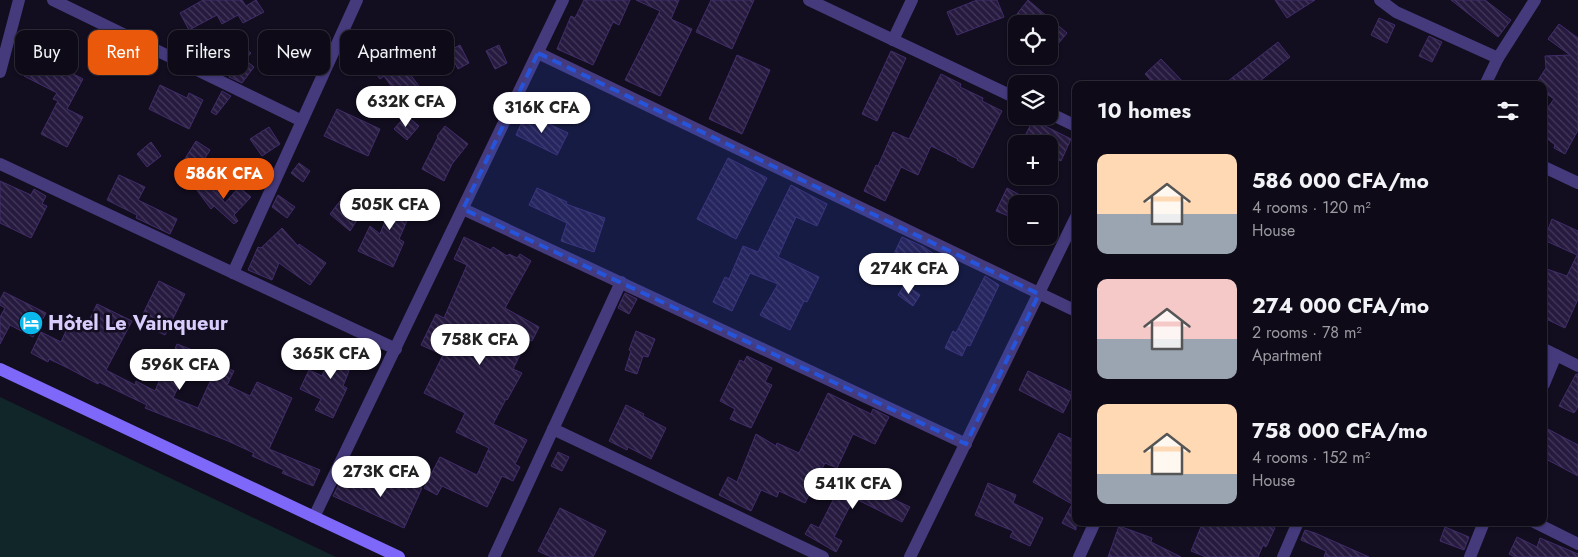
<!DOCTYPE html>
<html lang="en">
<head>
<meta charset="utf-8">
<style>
	body { margin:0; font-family:Jost,sans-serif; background:#171320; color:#f1f3f6; height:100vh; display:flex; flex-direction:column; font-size:19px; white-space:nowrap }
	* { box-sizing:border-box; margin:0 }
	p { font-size:16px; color:#9b9aa1 }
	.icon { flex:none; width:28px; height:28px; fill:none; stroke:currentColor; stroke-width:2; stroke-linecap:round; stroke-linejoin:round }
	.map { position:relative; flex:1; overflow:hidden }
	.drawer { position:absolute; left:1072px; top:81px; width:475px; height:445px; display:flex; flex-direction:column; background:#0e0a17; border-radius:10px; box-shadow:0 1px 4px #0004,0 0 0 1px #2e2b36 }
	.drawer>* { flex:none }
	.hud { position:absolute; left:15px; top:30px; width:475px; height:45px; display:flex; gap:10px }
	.buttons { position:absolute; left:1008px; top:15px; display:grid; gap:10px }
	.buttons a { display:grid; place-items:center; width:50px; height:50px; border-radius:10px; background:#0e0a17; box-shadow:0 1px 4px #0004,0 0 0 1px #2e2b36; font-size:25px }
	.price { position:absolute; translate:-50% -42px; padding:0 11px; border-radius:18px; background:#fff; color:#222; font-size:16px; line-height:32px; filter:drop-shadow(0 1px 2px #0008) }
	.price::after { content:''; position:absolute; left:50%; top:30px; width:15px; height:11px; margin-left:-8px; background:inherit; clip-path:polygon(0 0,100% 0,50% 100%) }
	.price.current { background:#ea580c; color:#fff }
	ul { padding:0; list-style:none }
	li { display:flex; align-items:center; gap:15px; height:125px; padding:0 25px }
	li span { display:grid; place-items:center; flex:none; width:140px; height:100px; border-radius:10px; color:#555 }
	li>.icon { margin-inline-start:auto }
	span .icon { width:60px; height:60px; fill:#fffc; stroke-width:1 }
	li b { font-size:21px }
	h2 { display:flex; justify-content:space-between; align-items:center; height:60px; padding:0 25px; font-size:21px }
	.pill { padding:0 18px; border-radius:10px; background:#0e0a17; box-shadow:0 1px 4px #0004,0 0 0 1px #2e2b36; font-size:18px; line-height:45px }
	.pill.current { background:#ea580c; color:#fff }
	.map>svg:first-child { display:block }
	.park { fill:#102628 }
	.building { fill:url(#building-back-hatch); stroke:#412d6a }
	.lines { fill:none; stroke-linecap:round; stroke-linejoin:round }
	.street { stroke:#453a7c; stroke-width:12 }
	.secondary { stroke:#7e68f9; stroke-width:12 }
	.marked { fill:#2654da; fill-opacity:0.2; stroke:#2654da; stroke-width:4; stroke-dasharray:10 6; stroke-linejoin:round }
	.labels { text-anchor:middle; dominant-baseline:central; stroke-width:5; stroke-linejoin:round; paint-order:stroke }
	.poi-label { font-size:20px; font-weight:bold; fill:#d9cdfd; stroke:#120d1f; text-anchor:start }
</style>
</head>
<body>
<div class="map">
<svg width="1578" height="557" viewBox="0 0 1578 557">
	<defs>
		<pattern id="building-back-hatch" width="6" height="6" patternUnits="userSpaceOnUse" patternTransform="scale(1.25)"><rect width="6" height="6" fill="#261a3f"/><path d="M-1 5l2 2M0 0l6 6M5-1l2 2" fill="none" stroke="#453a5c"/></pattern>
	</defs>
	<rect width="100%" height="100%" fill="#120d1f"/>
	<path class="park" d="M0,397L336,557H0Z"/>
	<g class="building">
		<path d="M203,0H242L246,6L256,0L264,12L243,23L238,15L222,24L217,15L189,30L180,13Z"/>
		<path d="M584,0H630L619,25L613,22L593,65L557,49L571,16L575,18Z"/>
		<path d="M636,0H679L671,19L692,29L660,96L625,80L660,11Z"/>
		<path d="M711,0H754L732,49L696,32Z"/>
		<path d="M977,0H997L1004,17L957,35L947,12Z"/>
		<path d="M1028,0L1067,33L1049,55V24H1009Z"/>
		<path d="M1275,0H1315L1287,18Z"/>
		<path d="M1451,0H1485L1511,20L1498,37Z"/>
		<path d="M1379,18L1395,25L1387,43L1371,35Z"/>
		<path d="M1559,24L1578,38V130L1565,154L1554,148L1555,145L1544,136V113L1554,99L1544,92V85H1535L1546,68L1545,56L1570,55L1548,39Z"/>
		<path d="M1429,36L1442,42L1432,62L1419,56Z"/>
		<path d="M1278,42L1290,57L1255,85H1223Z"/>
		<path d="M239,44L251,53L245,60L254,67L242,83L229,77L230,75L220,67Z"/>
		<path d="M460,45L469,63L458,69L449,51Z"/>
		<path d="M499,45L507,63L495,69L486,51Z"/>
		<path d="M391,49L428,98L409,111L384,76L380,79L370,65Z"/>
		<path d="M891,51L906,58L877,121L862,114Z"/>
		<path d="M35,54L83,79L67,109L83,117L67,147L41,134L58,101L53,99L57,93L24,76Z"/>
		<path d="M737,55L770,70L742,134L709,119Z"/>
		<path d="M1161,59L1186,85H1155L1145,74Z"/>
		<path d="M941,74L961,84L960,87L983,98L982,101L1002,111L973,168L957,160L958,159L931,146L918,175L901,167L885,201L864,191L876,165L878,166L893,132L909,139Z"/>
		<path d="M160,85L187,98L189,93L203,100L189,129L149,109Z"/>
		<path d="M222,91L231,96L216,115L211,112Z"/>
		<path d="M337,109L380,129L368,156L324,136Z"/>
		<path d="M526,113L568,133L557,155L516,135Z"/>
		<path d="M406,115L419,126L407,140L394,129Z"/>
		<path d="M1033,120L1071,139L1061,161L1049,155V144H1021Z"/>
		<path d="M445,126L468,144L452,164L444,181L422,169L438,137L437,136Z"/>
		<path d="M269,127L280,144L262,156L250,139Z"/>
		<path d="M196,141L210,150L197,171L183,162Z"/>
		<path d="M151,142L161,156L147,167L137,154Z"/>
		<path d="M728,158L767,178L736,239L697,219Z"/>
		<path d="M299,163L310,171L303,182L291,173Z"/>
		<path d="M119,175L145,187L138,200L177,219L170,234L136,218L137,215L107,200Z"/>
		<path d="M209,180L225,203L239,187L251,197L234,215L238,221L234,224L214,206L211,209L196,189Z"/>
		<path d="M0,181L31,195L34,189L46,196L42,204L47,206L31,238L0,223Z"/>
		<path d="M791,185L827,204L817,226L796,217L778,257L819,277L807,302L804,301L790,330L760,315L778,284L750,273L732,311L713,302L725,277L729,279L743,246L758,252Z"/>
		<path d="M537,188L567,202L566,204L605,218L594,252L561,241L567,223L529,205Z"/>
		<path d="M1007,188L1020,195L1038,204H1016V219L996,211Z"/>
		<path d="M398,189L417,198L399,239L404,242L393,267L358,251L370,226L380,234Z"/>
		<path d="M278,195L295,207L287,218L272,207Z"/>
		<path d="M340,201L359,217L350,231L330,214Z"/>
		<path d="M1552,219L1578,231V299L1565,328L1544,318V268L1567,276L1577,255L1544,240Z"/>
		<path d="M282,228L298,246L299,244L326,263L310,285L279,263L272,280L248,270L258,247L261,248Z"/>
		<path d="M464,237L491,250L493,247L507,256L509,254L517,258L520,254L531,261L505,308L539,327L532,341L528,339L513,369L522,373L507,400L506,399L493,424L527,440L515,464L520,467L513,481L502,476L487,507L442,486L437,495L424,488L440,457L477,475L489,448L456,432L465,413L424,393L443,355L421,345L436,314L444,318L467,265L454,259Z"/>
		<path d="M902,237L924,247L934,254L924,272L892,258Z"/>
		<path d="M985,276L999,285L970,346L967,345L962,356L945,348L953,331L956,333Z"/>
		<path d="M159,281L185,294L165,335L139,322Z"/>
		<path d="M905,284L920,295L913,306L898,295Z"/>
		<path d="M4,292L46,313L33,337L10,325L0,344V317L5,308L0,305V300Z"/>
		<path d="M625,293L637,299L629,314L618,308Z"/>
		<path d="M97,304L132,321L106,370L135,385L136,381L155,391L166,365L168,366L177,344L195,351L173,398L198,408L218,364L234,371L227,385L250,396L257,382L292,398L269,449L320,470L313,486L282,473L284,470L252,456L254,453L228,441L145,408L147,405L99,382L98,384L66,367L49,359L48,362L31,353L41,332L61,342L70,322L85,329Z"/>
		<path d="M636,331L655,339L648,357L643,356L637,374L625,370L631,351L629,350Z"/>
		<path d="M336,342L357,350L343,386L347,388L333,418L315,410L321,399L300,389L309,370L322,376Z"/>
		<path d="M747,356L772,368L765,382L772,385L751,428L730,419L735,409L720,401L740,360L744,362Z"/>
		<path d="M1028,371L1073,393L1063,413L1019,390Z"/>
		<path d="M1576,374H1578V407L1574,413L1559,406Z"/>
		<path d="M828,393L871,414L873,409L889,417L875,444L853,434L837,468L825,463L805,503L779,491L777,497L761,490L751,511L719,495L728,477L737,482L756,434L776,446L777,443L799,453Z"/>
		<path d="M626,405L644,414L643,416L666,428L651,459L628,447L627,450L609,441Z"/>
		<path d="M1544,427L1578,445V476L1544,458Z"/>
		<path d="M1059,433L1076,441V530L1062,523L1072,504L1033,482Z"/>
		<path d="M558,452L569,457L562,471L551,466Z"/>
		<path d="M388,473L422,488L404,528L333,496L344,474L380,491Z"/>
		<path d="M846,474L861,484L910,507L902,522L854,498L834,537L842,541L836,552L805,534L811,524L819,528Z"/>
		<path d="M988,483L1016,495L1013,503L1043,518L1030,546L1010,537L1013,531L975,515Z"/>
		<path d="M560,508L606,531L593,557H551L538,551Z"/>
		<path d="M1203,522H1264L1275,528L1266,547L1263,545L1258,557H1206L1191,551Z"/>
		<path d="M1119,526L1152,538L1151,542L1181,557H1108Z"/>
		<path d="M1445,527L1469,537L1464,550L1440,541Z"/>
		<path d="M1305,530L1315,533L1369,557H1324L1326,551L1301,540Z"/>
		<path d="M1517,537L1537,547L1540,538L1578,554V557H1515L1509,554Z"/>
	</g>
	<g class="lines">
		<g class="street">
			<path d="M53,0L302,121"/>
			<path d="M809,0L1016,98"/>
			<path d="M1380,0L1396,12L1498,58"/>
			<path d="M893,40L912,0"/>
			<path d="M538,53L1076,311"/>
			<path d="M0,72L19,0"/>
			<path d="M1485,85L1498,58L1535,0"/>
			<path d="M1049,113L1076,126"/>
			<path d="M0,164L396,349"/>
			<path d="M1544,167L1578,183"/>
			<path d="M463,209L966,444"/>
			<path d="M233,273L357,0"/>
			<path d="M1544,349L1578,366"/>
			<path d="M1544,384L1556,355"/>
			<path d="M553,429L823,557"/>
			<path d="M314,517L563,0"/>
			<path d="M1534,522L1578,544"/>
			<path d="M494,557L621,282"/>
			<path d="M910,557L1076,217"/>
			<path d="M1079,557L1095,522"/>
			<path d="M1283,557L1298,522"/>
			<path d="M1470,557L1484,522"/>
		</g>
		<path class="secondary" d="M0,369L399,557"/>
	</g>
	<path class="marked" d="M538,53L1039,294L966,444L463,209Z"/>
	<defs>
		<g id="hotel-disc" transform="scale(1.25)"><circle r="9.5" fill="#0ab8ec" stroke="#120d1f"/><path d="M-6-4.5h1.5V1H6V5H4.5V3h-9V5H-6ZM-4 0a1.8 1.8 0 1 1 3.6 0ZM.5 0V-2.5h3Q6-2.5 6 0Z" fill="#fff"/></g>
	</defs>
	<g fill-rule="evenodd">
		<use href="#hotel-disc" x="31" y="323"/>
	</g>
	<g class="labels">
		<g class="poi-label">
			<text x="48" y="323">Hôtel Le Vainqueur</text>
		</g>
	</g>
</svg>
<div class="buttons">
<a><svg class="icon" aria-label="locate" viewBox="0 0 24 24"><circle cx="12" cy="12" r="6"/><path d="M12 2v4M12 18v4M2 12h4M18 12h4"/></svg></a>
<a><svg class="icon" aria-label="layers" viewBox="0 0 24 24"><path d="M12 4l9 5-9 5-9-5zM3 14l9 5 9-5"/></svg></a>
<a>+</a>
<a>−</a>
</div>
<b class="price" style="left:406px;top:128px">632K CFA</b>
<b class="price" style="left:542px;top:134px">316K CFA</b>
<b class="price current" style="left:224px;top:200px">586K CFA</b>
<b class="price" style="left:390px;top:231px">505K CFA</b>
<b class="price" style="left:909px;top:295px">274K CFA</b>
<b class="price" style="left:480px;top:366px">758K CFA</b>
<b class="price" style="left:331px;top:380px">365K CFA</b>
<b class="price" style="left:180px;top:391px">596K CFA</b>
<b class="price" style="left:381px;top:498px">273K CFA</b>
<b class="price" style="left:853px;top:510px">541K CFA</b>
<div class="hud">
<a class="pill">Buy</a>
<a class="pill current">Rent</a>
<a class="pill">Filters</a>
<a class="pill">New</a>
<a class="pill">Apartment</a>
</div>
<section class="drawer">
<h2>10 homes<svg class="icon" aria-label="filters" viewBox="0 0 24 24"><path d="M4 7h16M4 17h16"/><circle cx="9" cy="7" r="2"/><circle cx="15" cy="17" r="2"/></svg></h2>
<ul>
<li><span style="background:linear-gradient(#ffd9b3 60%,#9aa5b1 0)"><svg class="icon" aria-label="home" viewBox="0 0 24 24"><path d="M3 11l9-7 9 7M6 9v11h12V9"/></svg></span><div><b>586 000 CFA/mo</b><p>4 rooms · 120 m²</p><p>House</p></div></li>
<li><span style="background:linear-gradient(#f6c9c9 60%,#9aa5b1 0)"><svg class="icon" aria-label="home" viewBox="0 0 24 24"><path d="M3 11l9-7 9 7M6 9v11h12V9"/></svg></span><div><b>274 000 CFA/mo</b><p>2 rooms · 78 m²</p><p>Apartment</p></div></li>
<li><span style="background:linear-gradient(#ffd9b3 70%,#9aa5b1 0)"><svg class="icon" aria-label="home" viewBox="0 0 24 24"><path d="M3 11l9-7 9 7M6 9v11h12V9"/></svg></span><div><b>758 000 CFA/mo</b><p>4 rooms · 152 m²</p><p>House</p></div></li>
</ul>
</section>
</div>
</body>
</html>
